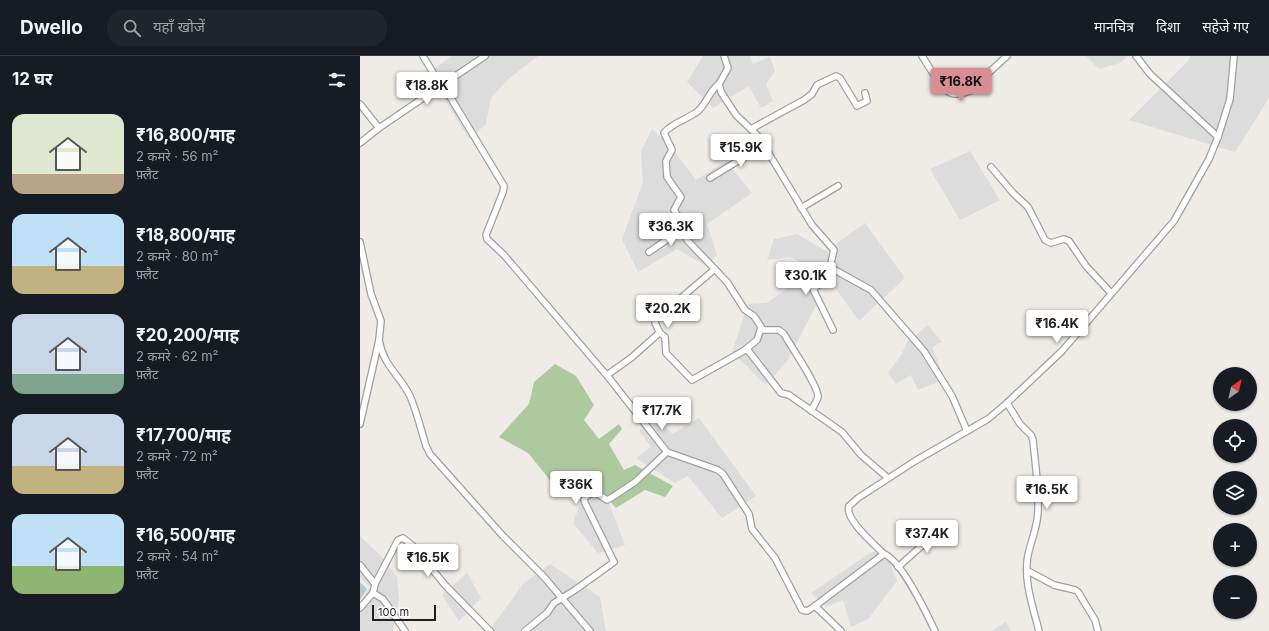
<!DOCTYPE html>
<html lang="hi">
<head>
<meta charset="utf-8">
<style>
	body { margin:0; font-family:Inter,"Noto Sans Devanagari",sans-serif; background:#20242c; color:#f1f3f6; height:100vh; display:flex; flex-direction:column; font-size:15px; white-space:nowrap }
	* { box-sizing:border-box; margin:0 }
	p { font-size:13px; color:#9ea1a6 }
	.icon { flex:none; width:22px; height:22px; fill:none; stroke:currentColor; stroke-width:2; stroke-linecap:round; stroke-linejoin:round }
	.map { position:relative; flex:1; overflow:hidden }
	.panel { display:flex; flex-direction:column; background:#171b24; width:360px }
	.panel>* { flex:none }
	.needle { width:26px; rotate:34deg }
	.controls { position:absolute; left:853px; top:311px; display:grid; gap:8px }
	.controls a { display:grid; place-items:center; width:44px; height:44px; border-radius:50%; background:#171b24; box-shadow:0 1px 3px #0004; font-size:20px }
	.scale { position:absolute; left:12px; bottom:10px; width:64px; box-sizing:border-box; padding-left:4px; border:2px solid #1f1f1f; border-top:0; font-size:11px; line-height:14px; white-space:nowrap; color:#1f1f1f; -webkit-text-stroke:3px #fff; paint-order:stroke }
	.price { position:absolute; translate:-50% -34px; padding:0 9px; border-radius:4px; background:#fff; color:#222; font-size:13px; line-height:26px; filter:drop-shadow(0 1px 2px #0008) }
	.price::after { content:''; position:absolute; left:50%; top:24px; width:12px; height:9px; margin-left:-6px; background:inherit; clip-path:polygon(0 0,100% 0,50% 100%) }
	.price.on { background:#d88f93; color:#111 }
	ul { padding:0; list-style:none }
	li { display:flex; align-items:center; gap:12px; height:100px; padding:0 12px }
	li span { display:grid; place-items:center; flex:none; width:112px; height:80px; border-radius:12px; color:#555 }
	li>.icon { margin-inline-start:auto }
	span .icon { width:48px; height:48px; fill:#fffc; stroke-width:1 }
	li b { font-size:17px }
	h2 { display:flex; justify-content:space-between; align-items:center; height:48px; padding:0 12px; font-size:17px }
	header { display:flex; align-items:center; gap:24px; box-sizing:border-box; height:56px; padding:0 20px; background:#171b24; border-bottom:1px solid #363941 }
	header strong { font-size:19px }
	nav { display:flex; gap:22px; margin-inline-start:auto; font-size:14px }
	.search { width:280px; height:36px; background:#20242c; display:flex; align-items:center; gap:10px; box-sizing:border-box; padding:0 14px; border-radius:16px; color:#9ea1a6; font-size:15px }
	main { display:flex; flex:1; min-height:0 }
	.map>svg:first-child { display:block }
	.residential { fill:#dddcdc }
	.forest { fill:#adca9f }
	.water { fill:#abcfd8 }
	.lines { fill:none; stroke-linecap:round; stroke-linejoin:round }
	.minor-casing { stroke:#a0a0a0; stroke-width:8 }
	.minor { stroke:#fff; stroke-width:5.5 }
</style>
</head>
<body>
<header>
<strong>Dwello</strong>
<div class="search"><svg class="icon" aria-label="search" viewBox="0 0 24 24"><circle cx="10" cy="10" r="6"/><path d="M15 15l6 6"/></svg>यहाँ खोजें</div>
<nav><a>मानचित्र</a><a>दिशा</a><a>सहेजे गए</a></nav>
</header>
<main>
<section class="panel">
<h2>12 घर<svg class="icon" aria-label="filters" viewBox="0 0 24 24"><path d="M4 7h16M4 17h16"/><circle cx="9" cy="7" r="2"/><circle cx="15" cy="17" r="2"/></svg></h2>
<ul>
<li><span style="background:linear-gradient(#dfe7d0 75%,#b9a48a 0)"><svg class="icon" aria-label="home" viewBox="0 0 24 24"><path d="M3 11l9-7 9 7M6 9v11h12V9"/></svg></span><div><b>₹16,800/माह</b><p>2 कमरे · 56 m²</p><p>फ़्लैट</p></div></li>
<li><span style="background:linear-gradient(#bfe0f5 65%,#c2b280 0)"><svg class="icon" aria-label="home" viewBox="0 0 24 24"><path d="M3 11l9-7 9 7M6 9v11h12V9"/></svg></span><div><b>₹18,800/माह</b><p>2 कमरे · 80 m²</p><p>फ़्लैट</p></div></li>
<li><span style="background:linear-gradient(#c9d6e8 75%,#7fa58c 0)"><svg class="icon" aria-label="home" viewBox="0 0 24 24"><path d="M3 11l9-7 9 7M6 9v11h12V9"/></svg></span><div><b>₹20,200/माह</b><p>2 कमरे · 62 m²</p><p>फ़्लैट</p></div></li>
<li><span style="background:linear-gradient(#c9d6e8 65%,#c2b280 0)"><svg class="icon" aria-label="home" viewBox="0 0 24 24"><path d="M3 11l9-7 9 7M6 9v11h12V9"/></svg></span><div><b>₹17,700/माह</b><p>2 कमरे · 72 m²</p><p>फ़्लैट</p></div></li>
<li><span style="background:linear-gradient(#bfe0f5 65%,#8fb573 0)"><svg class="icon" aria-label="home" viewBox="0 0 24 24"><path d="M3 11l9-7 9 7M6 9v11h12V9"/></svg></span><div><b>₹16,500/माह</b><p>2 कमरे · 54 m²</p><p>फ़्लैट</p></div></li>
</ul>
</section>
<div class="map">
<svg width="909" height="575" viewBox="0 0 909 575">
	<rect width="100%" height="100%" fill="#efebe6"/>
	<g class="residential">
		<path d="M92,0H178L147,24L131,42L126,68L109,83L68,17Z"/>
		<path d="M343,0H390L393,8L410,1L415,15L406,28L413,45L401,52L389,30L353,52L327,26Z"/>
		<path d="M726,0H768L760,7L739,13Z"/>
		<path d="M830,0H909V42L875,96L769,64L828,5Z"/>
		<path d="M292,73L310,90L336,124L366,105L392,137L347,168L357,199L346,210L317,193L278,216L262,183L283,127L281,95Z"/>
		<path d="M610,95L640,144L600,164L570,113Z"/>
		<path d="M505,167L545,222L499,265L468,222L452,231L457,247L428,304L406,329L372,296L388,248L407,247L431,229L448,210L430,201L407,204L414,183L437,178L466,195Z"/>
		<path d="M568,269L582,286L572,291L585,323L558,334L551,319L536,328L528,317L542,298L547,286Z"/>
		<path d="M339,362L396,440L362,462L328,420L315,427L276,402L291,391L279,374L303,366L312,378Z"/>
		<path d="M228,433L249,448L265,489L238,497L213,467L220,448Z"/>
		<path d="M0,480L23,502L37,521L39,544L33,575H0V546L10,531L0,521Z"/>
		<path d="M524,491L537,525L508,563L491,571L483,544L466,551L451,537L507,499Z"/>
		<path d="M190,508L240,541L246,575H129L163,528Z"/>
		<path d="M107,517L121,542L99,565L82,539Z"/>
		<path d="M646,566L651,575H631Z"/>
	</g>
	<path class="forest" d="M195,308L216,320L234,349L224,364L239,383L259,368L262,373L249,388L264,414L275,409L313,430L305,441L285,434L256,452L239,432L218,441L211,428L199,435L168,397L139,381L169,348L174,326Z"/>
	<path class="water" d="M0,526L7,533L0,544Z"/>
	<g class="lines">
		<g class="minor-casing">
			<g id="minor">
				<path d="M63,0L81,30"/>
				<path d="M364,0L368,12L359,28L361,36L376,59L399,81L452,169L474,194L471,207L473,213L511,234L564,295L592,340L607,375"/>
				<path d="M562,0C568,9 584,38 594,38C601,39 610,35 616,33L624,21L647,0"/>
				<path d="M776,0L790,18L858,81"/>
				<path d="M359,28C349,35 347,47 338,55C328,63 312,67 304,77L312,94L306,105L307,121L321,141L314,154L322,166L327,184L367,226L385,254L394,260L403,274H419L424,278C430,289 459,331 458,341C457,345 453,351 451,355"/>
				<path d="M83,29L144,130L143,136L126,179L127,183L144,199L249,322L307,396L358,414L363,418L389,458L392,473L415,502L442,554L447,555L455,550L524,498C541,504 567,558 575,575"/>
				<path d="M0,48L19,72"/>
				<path d="M391,73L444,44L452,38L457,29L476,20L480,22L497,50L507,45L505,37"/>
				<path d="M0,87L19,72L125,0"/>
				<path d="M631,111L653,137L668,151L685,184L691,187L704,183L709,185L726,210L751,237"/>
				<path d="M350,122L404,89"/>
				<path d="M441,152L478,130"/>
				<path d="M0,186L11,238L21,265L19,284L0,368"/>
				<path d="M289,196L324,172"/>
				<path d="M471,210L467,217L466,224L453,233L473,274"/>
				<path d="M299,276L305,281L306,297L332,324L387,293L421,337L429,339L482,376L501,399L528,422"/>
				<path d="M19,284C24,311 39,318 50,340C57,356 61,374 66,390L70,398L143,480L184,521L230,575"/>
				<path d="M386,293L397,284L401,272"/>
				<path d="M247,319L271,302L298,278L299,275L295,267L296,263L355,213"/>
				<path d="M647,347L660,368L671,379L673,384C675,407 679,431 678,454C678,471 671,484 668,499C663,524 673,551 679,575"/>
				<path d="M524,498C515,489 484,463 489,450L498,442L555,405L628,363L647,347L702,295L814,165L849,103L858,81L870,43L874,0"/>
				<path d="M0,509L15,528L13,537L0,552"/>
				<path d="M538,511L575,478L590,475"/>
				<path d="M668,515L694,529L715,534L718,536L735,564L738,575"/>
				<path d="M15,528L38,484L43,482L53,490L85,529L130,575"/>
				<path d="M13,537L23,543L45,575"/>
				<path d="M455,550L481,575"/>
				<path d="M165,575L187,557L194,547L215,534L254,506L225,447L224,444L226,440L235,436L247,444L251,442L275,426L307,396"/>
			</g>
		</g>
		<use href="#minor" class="minor"/>
	</g>
</svg>
<div class="controls">
<a><svg class="needle" viewBox="-14 -14 28 28"><path d="M0-13l5 13h-10z" fill="#e53935"/><path d="M0 13l5-13h-10z" fill="#9ea1a6"/></svg></a>
<a><svg class="icon" aria-label="locate" viewBox="0 0 24 24"><circle cx="12" cy="12" r="6"/><path d="M12 2v4M12 18v4M2 12h4M18 12h4"/></svg></a>
<a><svg class="icon" aria-label="layers" viewBox="0 0 24 24"><path d="M12 4l9 5-9 5-9-5zM3 14l9 5 9-5"/></svg></a>
<a>+</a>
<a>−</a>
</div>
<div class="scale">100 m</div>
<b class="price on" style="left:601px;top:46px">₹16.8K</b>
<b class="price" style="left:67px;top:50px">₹18.8K</b>
<b class="price" style="left:381px;top:112px">₹15.9K</b>
<b class="price" style="left:311px;top:191px">₹36.3K</b>
<b class="price" style="left:446px;top:240px">₹30.1K</b>
<b class="price" style="left:308px;top:273px">₹20.2K</b>
<b class="price" style="left:697px;top:288px">₹16.4K</b>
<b class="price" style="left:302px;top:375px">₹17.7K</b>
<b class="price" style="left:216px;top:449px">₹36K</b>
<b class="price" style="left:687px;top:454px">₹16.5K</b>
<b class="price" style="left:567px;top:498px">₹37.4K</b>
<b class="price" style="left:68px;top:522px">₹16.5K</b>
</div>
</main>
</body>
</html>
